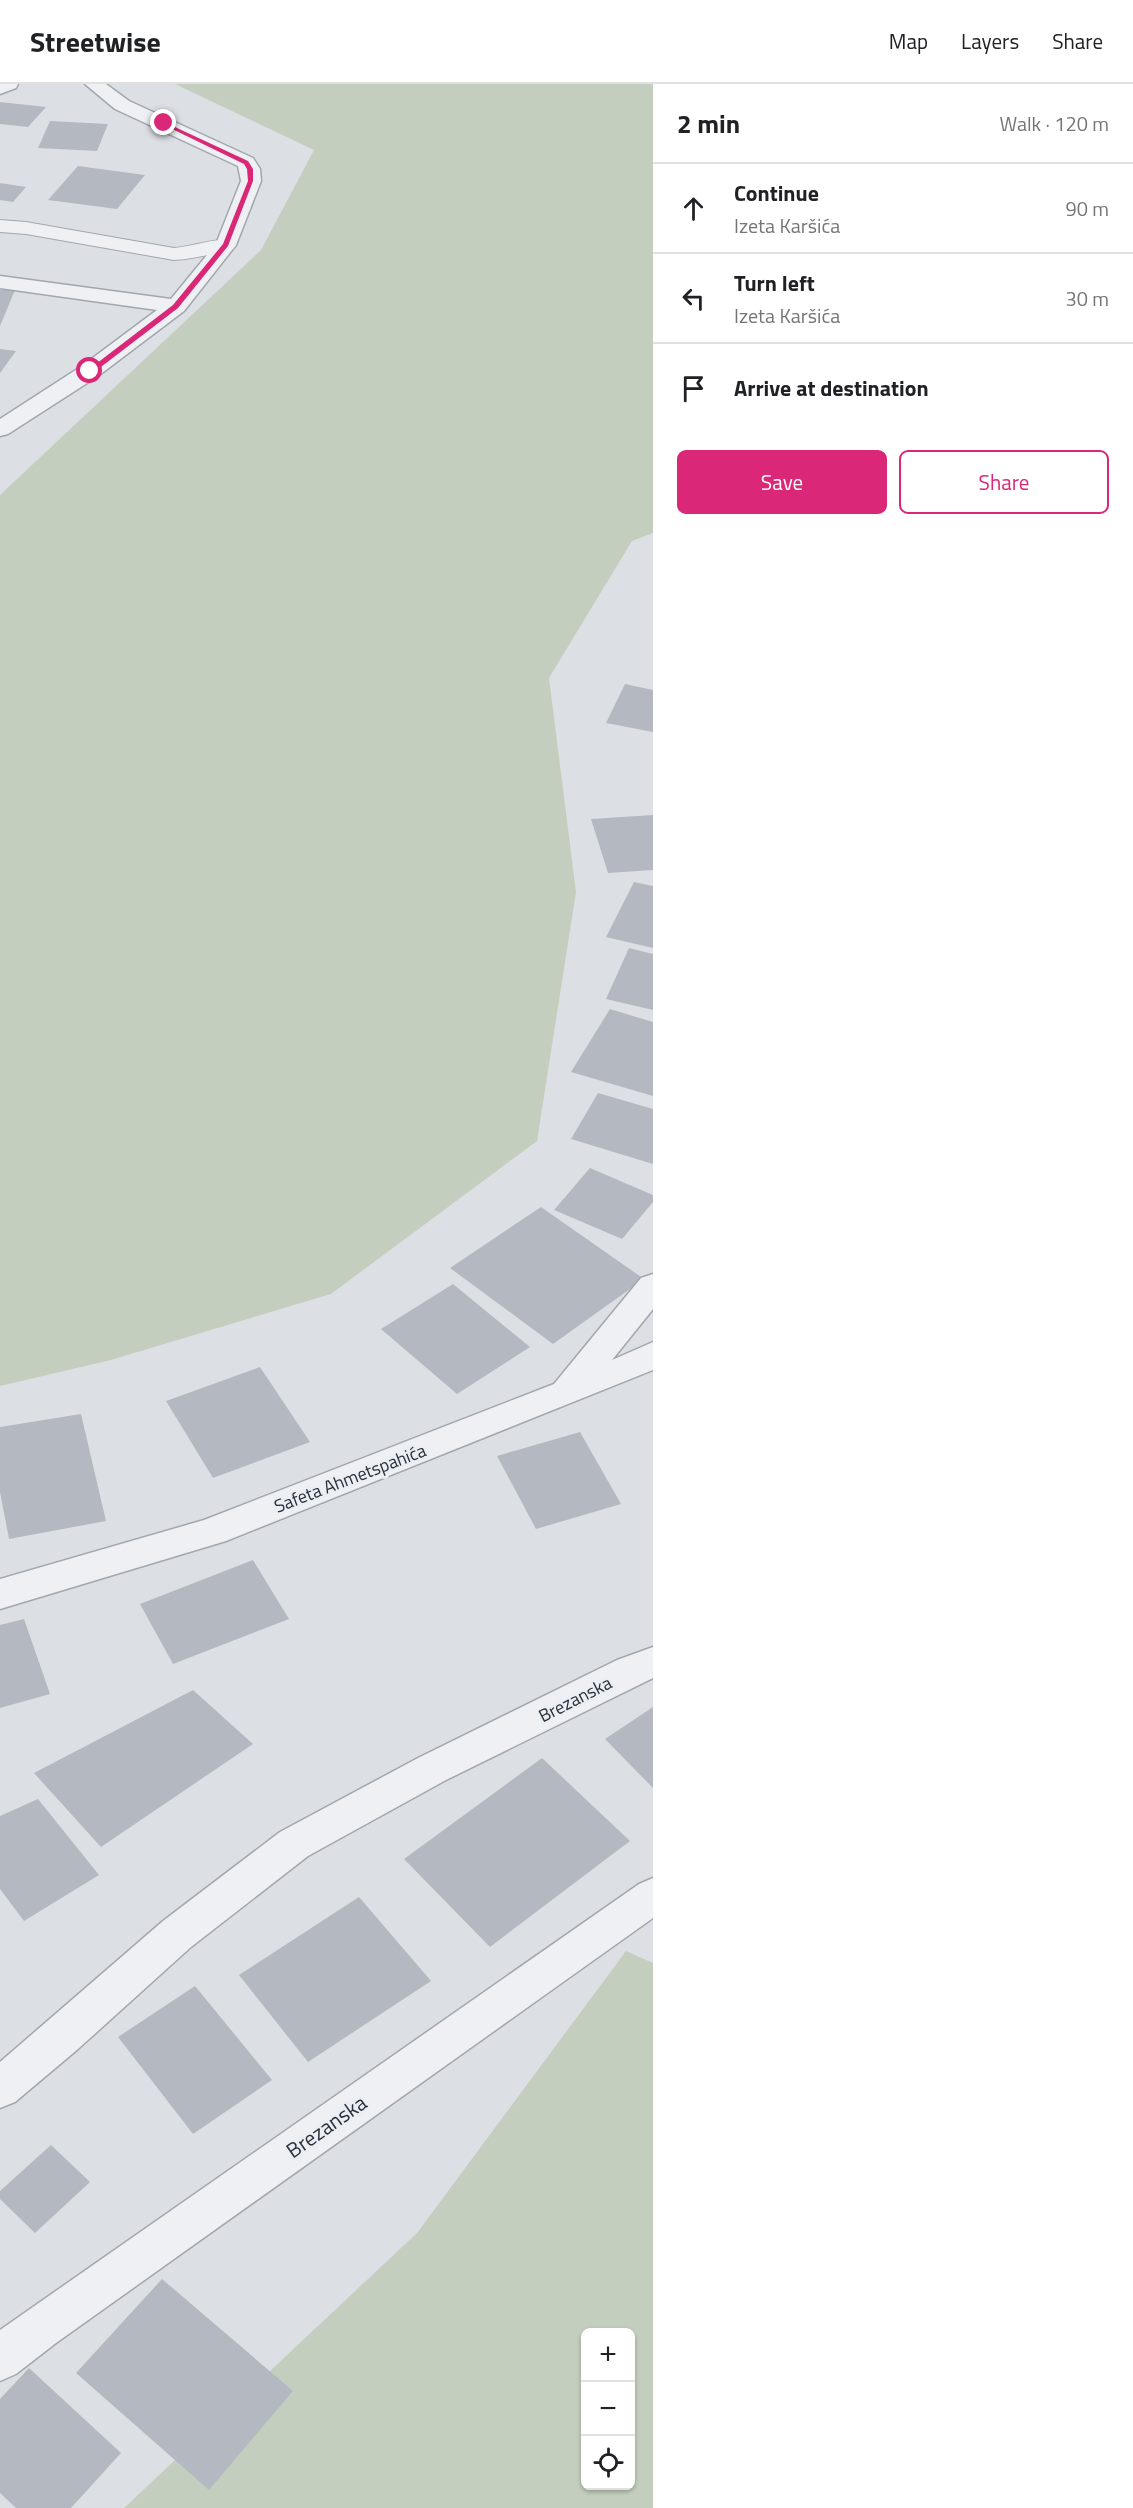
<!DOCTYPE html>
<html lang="en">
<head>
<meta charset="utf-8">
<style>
	:root { --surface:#fff; --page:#f2f2f2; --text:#202124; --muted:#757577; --line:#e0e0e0; --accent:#db2777 }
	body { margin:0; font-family:"Titillium Web",sans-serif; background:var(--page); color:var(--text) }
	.controls { position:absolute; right:18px; bottom:18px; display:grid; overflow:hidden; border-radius:9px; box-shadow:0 2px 4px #0004 }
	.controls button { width:54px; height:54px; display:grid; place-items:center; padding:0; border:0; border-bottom:2px solid var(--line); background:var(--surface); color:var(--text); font:30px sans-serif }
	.stop { position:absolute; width:18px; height:18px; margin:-14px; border:4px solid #db2777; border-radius:50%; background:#fff }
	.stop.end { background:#db2777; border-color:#fff; box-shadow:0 2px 6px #0008 }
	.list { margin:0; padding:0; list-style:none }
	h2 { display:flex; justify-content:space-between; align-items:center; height:78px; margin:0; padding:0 24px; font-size:26px }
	h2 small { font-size:20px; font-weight:400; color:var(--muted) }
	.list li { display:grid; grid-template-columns:39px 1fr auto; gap:18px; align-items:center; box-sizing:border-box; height:90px; padding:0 24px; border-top:2px solid var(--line) }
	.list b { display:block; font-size:22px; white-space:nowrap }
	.list p { margin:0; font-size:20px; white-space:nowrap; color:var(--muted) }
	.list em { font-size:20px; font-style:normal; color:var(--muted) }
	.actions { display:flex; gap:12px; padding:18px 24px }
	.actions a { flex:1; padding:14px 0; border:2px solid var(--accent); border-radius:9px; text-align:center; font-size:21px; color:var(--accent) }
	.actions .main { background:var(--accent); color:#fff }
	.icon { flex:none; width:33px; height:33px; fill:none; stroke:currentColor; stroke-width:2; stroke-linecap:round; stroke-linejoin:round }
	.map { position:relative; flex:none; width:653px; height:2424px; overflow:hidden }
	header { display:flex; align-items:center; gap:36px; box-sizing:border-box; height:84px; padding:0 30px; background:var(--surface); border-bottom:2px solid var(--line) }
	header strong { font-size:28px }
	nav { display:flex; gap:33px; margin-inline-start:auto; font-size:21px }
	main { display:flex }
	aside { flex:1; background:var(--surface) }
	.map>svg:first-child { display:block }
	.green { fill:#c3cebe; fill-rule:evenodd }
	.building { fill:#b4b9c1 }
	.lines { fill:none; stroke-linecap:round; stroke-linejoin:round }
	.service-casing { stroke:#a2a7ae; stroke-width:2 }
	.minor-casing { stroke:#a2a7ae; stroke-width:3 }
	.service { fill:#eef0f4; fill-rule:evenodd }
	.minor { fill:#eef0f4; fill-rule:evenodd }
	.route { fill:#db2777 }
	.labels { text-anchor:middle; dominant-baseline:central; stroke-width:6; stroke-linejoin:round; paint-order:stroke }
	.street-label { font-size:18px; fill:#272f3a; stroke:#ebeff3 }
	.near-street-label { font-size:21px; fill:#272f3a; stroke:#ebeff3 }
</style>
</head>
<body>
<header>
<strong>Streetwise</strong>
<nav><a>Map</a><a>Layers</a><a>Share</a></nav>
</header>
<main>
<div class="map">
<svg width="653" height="2424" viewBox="0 0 653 2424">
	<rect width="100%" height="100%" fill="#dce0e5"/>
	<g class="green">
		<polygon points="175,0 653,0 653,449 632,457 549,594 576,808 537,1057 331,1210 111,1276 0,1302 0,411 261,166 314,66"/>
		<path d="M 626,1867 L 653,1879 L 653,2424 L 124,2424 L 417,2149 ZM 586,2248 L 630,2248 L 630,2402 L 586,2402 Z"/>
	</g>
	<g class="building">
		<polygon points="0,18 46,23 28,43 0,40"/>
		<polygon points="50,37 108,40 97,67 38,64"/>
		<polygon points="78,82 145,91 117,125 48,116"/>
		<polygon points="0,99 26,103 13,118 0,116"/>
		<polygon points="0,206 15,206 0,242"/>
		<polygon points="0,265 16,267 0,289"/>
		<polygon points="625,600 653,606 653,648 606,639"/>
		<polygon points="653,731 653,786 608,789 591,735"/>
		<polygon points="634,798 653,802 653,864 606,853"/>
		<polygon points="629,864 653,870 653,926 606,915"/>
		<polygon points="610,925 653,938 653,1012 571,988"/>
		<polygon points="598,1009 653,1025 653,1080 571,1055"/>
		<polygon points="590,1084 653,1111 653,1118 622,1155 554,1126"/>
		<polygon points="541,1123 644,1195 553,1260 450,1184"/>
		<polygon points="453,1200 530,1263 457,1310 381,1245"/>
		<polygon points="260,1283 310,1358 213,1394 166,1317"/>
		<polygon points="81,1330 106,1437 9,1455 0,1408 0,1343"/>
		<polygon points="580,1348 621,1420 536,1445 497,1372"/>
		<polygon points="253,1476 289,1535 173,1580 140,1520"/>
		<polygon points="24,1535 50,1610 0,1624 0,1541"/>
		<polygon points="193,1606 253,1660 101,1763 34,1689"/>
		<polygon points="653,1623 653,1704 605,1655"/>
		<polygon points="542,1674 630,1757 490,1863 404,1775"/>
		<polygon points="38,1715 99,1791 24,1837 0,1805 0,1732"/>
		<polygon points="359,1813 431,1897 308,1978 239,1891"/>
		<polygon points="195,1902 272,1996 193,2050 118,1953"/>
		<polygon points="51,2061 90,2098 35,2149 0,2115 0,2107"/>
		<polygon points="162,2195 293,2307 209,2406 76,2289"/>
		<polygon points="29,2284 121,2369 71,2424 16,2424 0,2409 0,2315"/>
	</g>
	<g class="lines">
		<defs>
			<path id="service" d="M 0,136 L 26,138 L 174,164 C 192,163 216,153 233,157 L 236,161 L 233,165 C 213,170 194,175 174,176 L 26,150 L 0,148 Z"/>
			<g id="minor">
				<polygon points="0,0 18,0 16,4 0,10"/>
				<polygon points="85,0 106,0 129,17 253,74 260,85 261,97 236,161 184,227 98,292 8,350 0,352 0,335 82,282 157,226 0,204 0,192 171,215 216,160 241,97 238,82 115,25"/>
				<polygon points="653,1190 653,1225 612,1276 653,1258 653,1286 226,1457 0,1525 0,1495 204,1436 554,1300 641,1194"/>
				<polygon points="653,1563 653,1594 446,1696 308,1772 191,1863 78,1965 15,2018 0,2024 0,1978 163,1837 280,1748 418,1674 617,1576"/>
				<polygon points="653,1794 653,1834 56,2259 16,2290 0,2297 0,2246 639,1800"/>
			</g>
		</defs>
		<use href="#service" class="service-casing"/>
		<use href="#minor" class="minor-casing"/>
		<use href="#service" class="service"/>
		<use href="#minor" class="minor"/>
	</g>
	<polygon class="route" points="162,37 248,77 253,85 253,97 228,162 178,224 93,289 88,289 88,286 173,221 223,160 248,97 247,85 244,80 162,40"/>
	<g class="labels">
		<g class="street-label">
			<text transform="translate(350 1394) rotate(-21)">Safeta Ahmetspahića</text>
			<text transform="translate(575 1615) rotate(-27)">Brezanska</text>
		</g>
		<g class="near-street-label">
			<text transform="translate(326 2042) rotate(-35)">Brezanska</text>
		</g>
	</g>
</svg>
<div class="controls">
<button>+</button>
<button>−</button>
<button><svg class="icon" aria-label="locate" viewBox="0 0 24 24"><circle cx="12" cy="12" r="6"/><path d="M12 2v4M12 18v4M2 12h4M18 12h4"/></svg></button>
</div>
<div class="stop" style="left:90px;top:287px"></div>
<div class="stop end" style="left:164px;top:39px"></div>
</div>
<aside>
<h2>2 min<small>Walk · 120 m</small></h2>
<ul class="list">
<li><svg class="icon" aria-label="ahead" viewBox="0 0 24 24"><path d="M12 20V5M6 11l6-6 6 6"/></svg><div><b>Continue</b><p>Izeta Karšića</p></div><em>90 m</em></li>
<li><svg class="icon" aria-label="left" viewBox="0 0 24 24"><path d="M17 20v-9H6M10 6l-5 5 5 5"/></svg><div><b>Turn left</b><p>Izeta Karšića</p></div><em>30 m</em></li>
<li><svg class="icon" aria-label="arrive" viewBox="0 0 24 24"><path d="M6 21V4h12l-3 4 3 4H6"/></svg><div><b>Arrive at destination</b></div></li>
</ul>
<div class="actions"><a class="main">Save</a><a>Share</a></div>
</aside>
</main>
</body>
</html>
